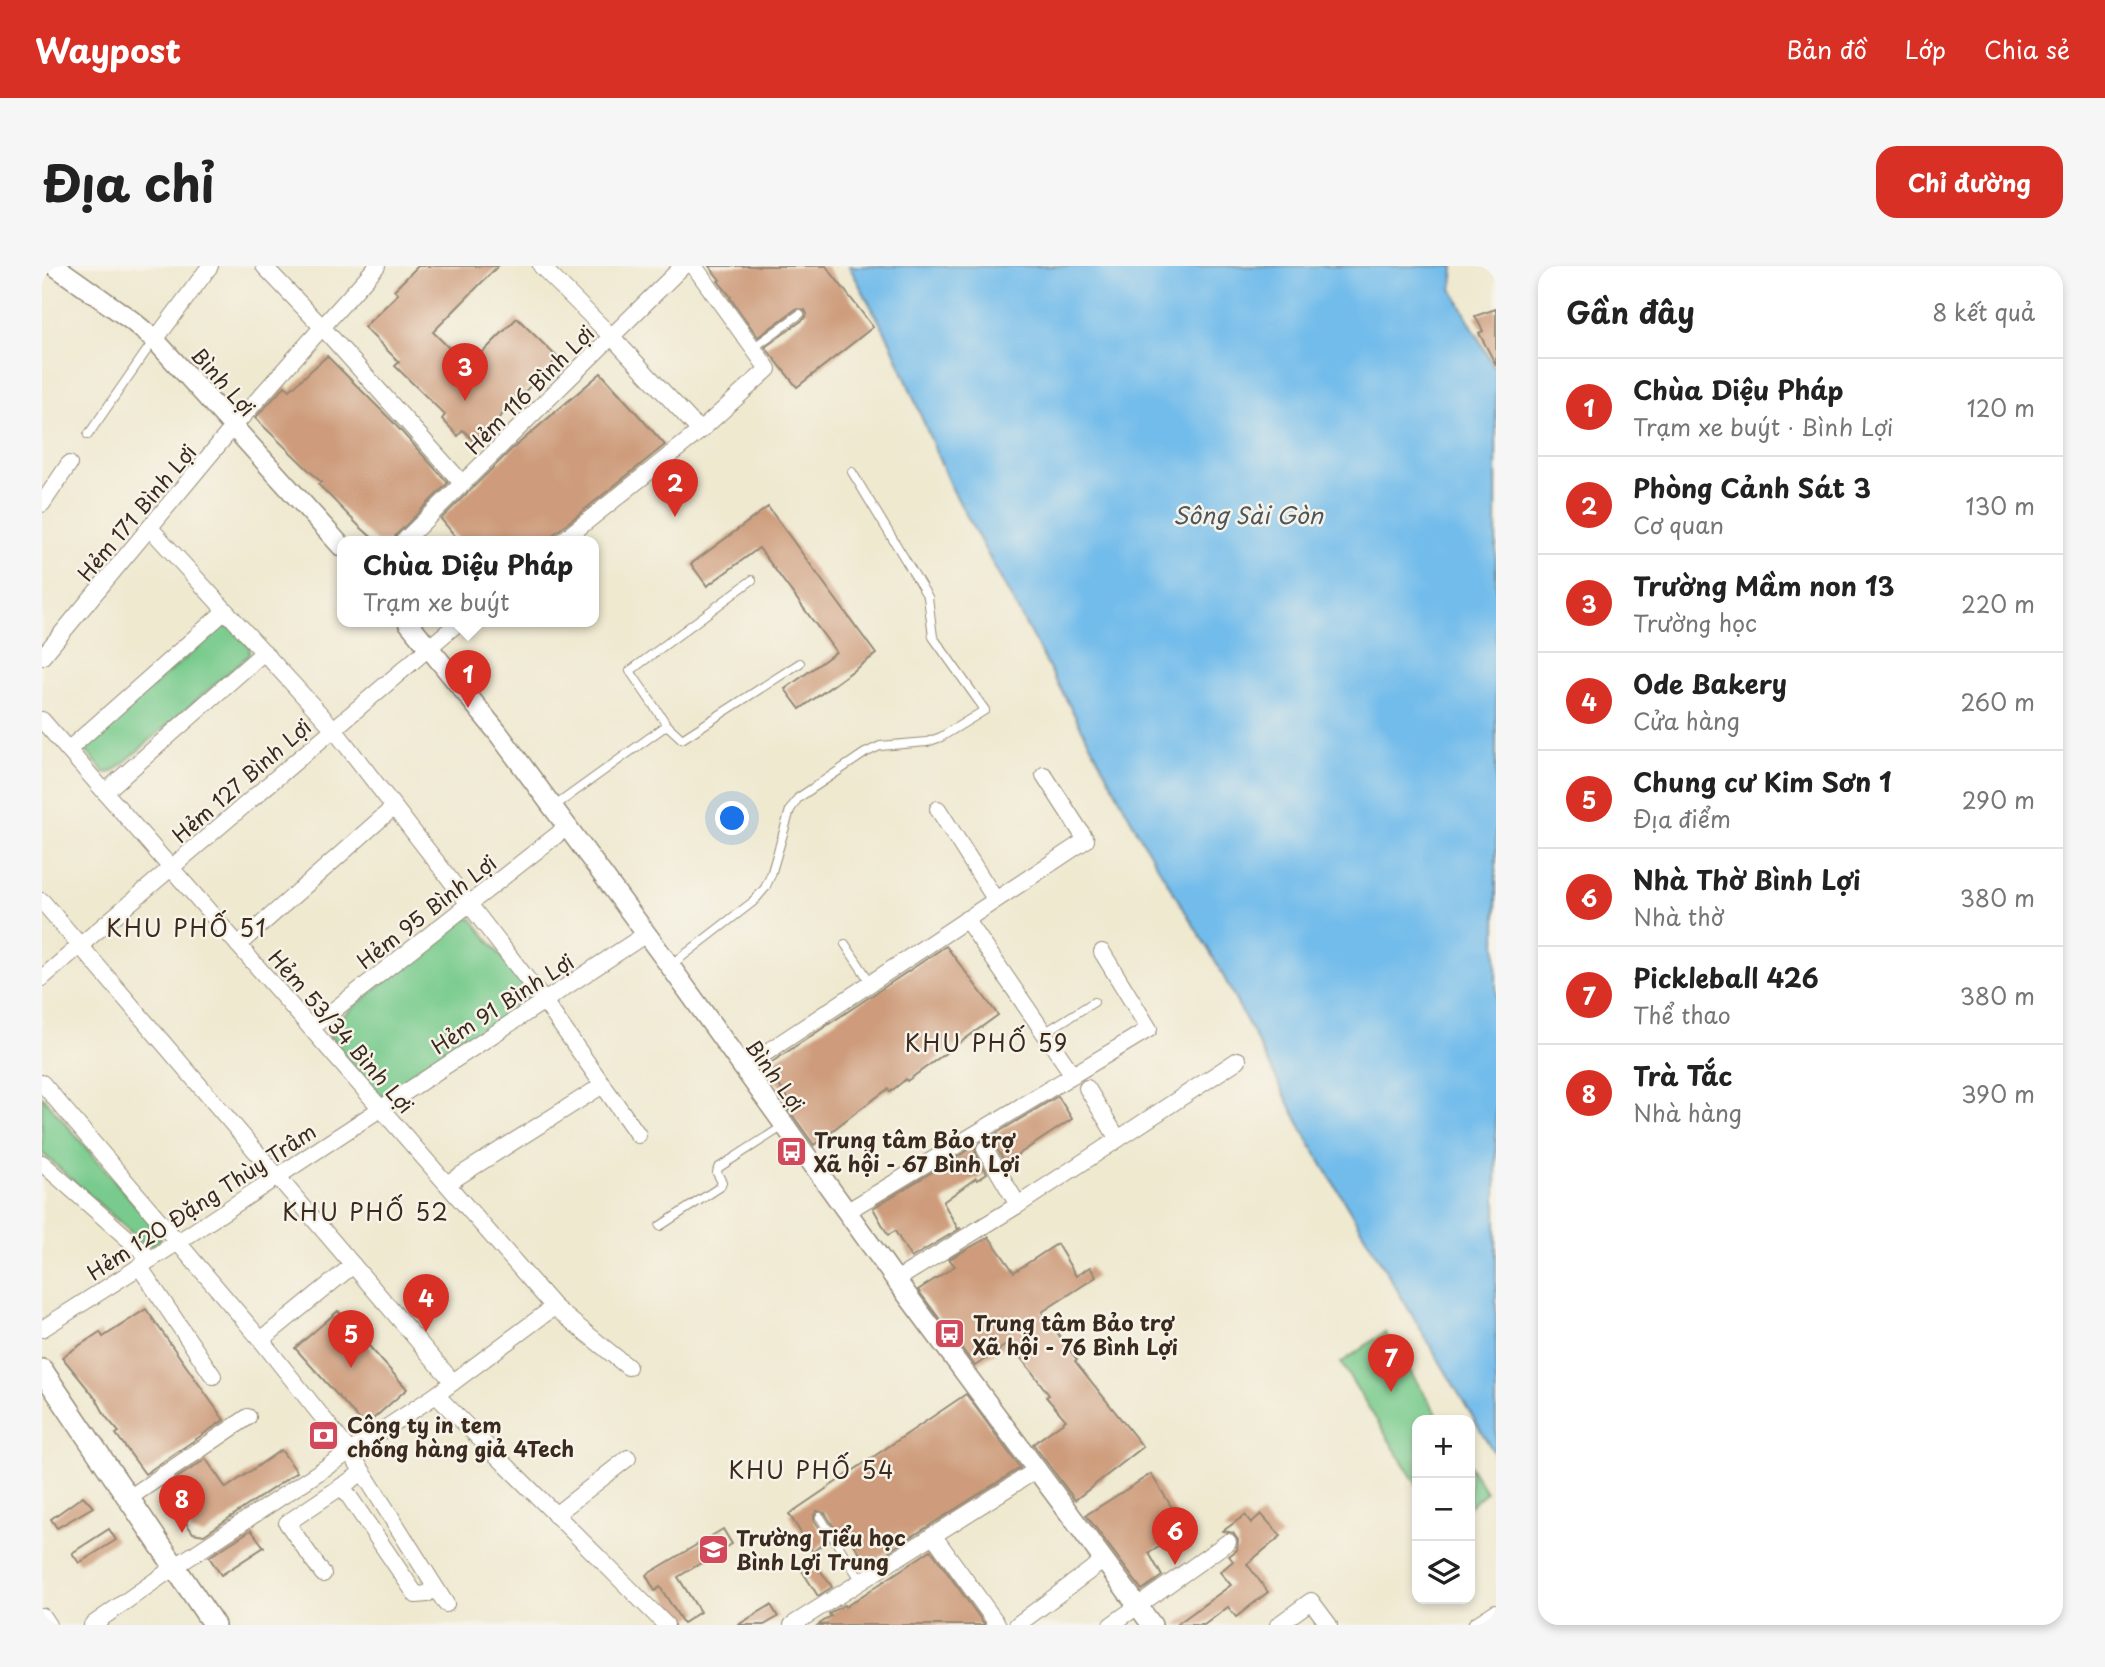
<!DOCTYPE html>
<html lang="vi">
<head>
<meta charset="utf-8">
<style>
	:root { --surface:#fff; --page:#f6f6f6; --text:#222; --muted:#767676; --line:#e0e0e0; --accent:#d93025 }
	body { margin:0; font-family:"Playpen Sans",sans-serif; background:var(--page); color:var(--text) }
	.controls { position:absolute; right:21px; bottom:21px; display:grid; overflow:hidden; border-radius:14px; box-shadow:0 4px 10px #0003 }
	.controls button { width:63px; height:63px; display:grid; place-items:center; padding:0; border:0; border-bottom:2px solid var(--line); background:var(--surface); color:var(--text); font:35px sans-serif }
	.you { position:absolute; left:691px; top:553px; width:24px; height:24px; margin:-18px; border:5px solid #fff; border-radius:50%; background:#1a73e8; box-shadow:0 0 0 10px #1a73e833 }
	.badge { display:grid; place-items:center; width:46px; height:46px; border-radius:50%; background:var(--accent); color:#fff; font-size:23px; font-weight:700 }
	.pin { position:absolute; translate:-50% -58px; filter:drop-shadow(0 2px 4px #0008) }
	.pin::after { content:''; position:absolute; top:37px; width:24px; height:21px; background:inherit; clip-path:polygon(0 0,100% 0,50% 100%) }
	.popup { position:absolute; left:295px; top:270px; width:262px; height:91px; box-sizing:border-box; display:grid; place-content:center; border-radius:14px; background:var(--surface); filter:drop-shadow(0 2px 5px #0005); font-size:23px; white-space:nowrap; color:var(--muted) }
	.popup b { font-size:26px; color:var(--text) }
	.popup::after { content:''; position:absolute; left:50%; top:100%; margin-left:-14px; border:14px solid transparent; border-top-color:var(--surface) }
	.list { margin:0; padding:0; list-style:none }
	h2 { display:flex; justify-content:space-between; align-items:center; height:91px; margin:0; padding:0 28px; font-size:30px }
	h2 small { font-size:23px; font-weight:400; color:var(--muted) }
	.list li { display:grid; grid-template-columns:46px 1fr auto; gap:21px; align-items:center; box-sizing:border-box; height:98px; padding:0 28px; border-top:2px solid var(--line) }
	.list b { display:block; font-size:26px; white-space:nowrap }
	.list p { margin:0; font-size:23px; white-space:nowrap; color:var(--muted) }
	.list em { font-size:23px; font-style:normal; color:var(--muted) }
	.icon { flex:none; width:38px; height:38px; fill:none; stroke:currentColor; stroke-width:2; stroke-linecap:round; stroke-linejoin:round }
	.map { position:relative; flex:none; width:1454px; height:1359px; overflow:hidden; border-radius:21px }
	header { display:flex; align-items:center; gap:42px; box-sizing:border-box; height:98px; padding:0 35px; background:var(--accent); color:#fff }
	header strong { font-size:33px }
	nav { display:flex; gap:38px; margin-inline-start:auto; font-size:24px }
	.intro { display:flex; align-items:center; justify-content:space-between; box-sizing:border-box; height:168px; padding:0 42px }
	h1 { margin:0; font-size:49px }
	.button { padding:18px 32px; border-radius:21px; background:var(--accent); color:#fff; font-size:24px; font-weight:700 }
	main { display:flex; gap:42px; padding:0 42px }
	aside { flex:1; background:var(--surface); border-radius:21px; box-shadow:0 4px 10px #0003 }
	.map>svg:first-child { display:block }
	.green { fill:#78cb8d; stroke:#5a7a56; stroke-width:2 }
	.water { fill:#72bceb; stroke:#567384; stroke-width:2 }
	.building { fill:#ce9c7b }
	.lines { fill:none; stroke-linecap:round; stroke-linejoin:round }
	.service-casing { stroke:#958a77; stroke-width:10 }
	.minor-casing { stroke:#958a77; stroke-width:18 }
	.tertiary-casing { stroke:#958a77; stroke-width:22 }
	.secondary-casing { stroke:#958a77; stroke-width:24 }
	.service { stroke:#fff; stroke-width:8 }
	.minor { stroke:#fff; stroke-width:16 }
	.tertiary { stroke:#fff; stroke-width:19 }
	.secondary { stroke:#fff; stroke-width:21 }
	.labels { text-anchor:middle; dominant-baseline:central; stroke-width:5; stroke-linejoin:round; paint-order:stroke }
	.street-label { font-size:21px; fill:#3b2a1e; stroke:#f7f3e8 }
	.poi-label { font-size:21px; font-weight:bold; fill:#3b2a1e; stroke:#f7f3e8; text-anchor:start }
	.water-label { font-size:23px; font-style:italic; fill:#4c565c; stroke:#f7f3e8 }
	.neighbourhood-label { font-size:23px; letter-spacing:2px; fill:#3b2a1e; stroke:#f7f3e8 }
</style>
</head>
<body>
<header>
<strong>Waypost</strong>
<nav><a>Bản đồ</a><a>Lớp</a><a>Chia sẻ</a></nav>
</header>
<div class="intro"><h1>Địa chỉ</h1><a class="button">Chỉ đường</a></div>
<main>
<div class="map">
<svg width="1454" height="1359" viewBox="0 0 1454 1359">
	<rect width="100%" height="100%" fill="#f7f3e8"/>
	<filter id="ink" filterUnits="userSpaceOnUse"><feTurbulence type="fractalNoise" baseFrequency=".0143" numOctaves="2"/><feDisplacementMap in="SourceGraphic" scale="14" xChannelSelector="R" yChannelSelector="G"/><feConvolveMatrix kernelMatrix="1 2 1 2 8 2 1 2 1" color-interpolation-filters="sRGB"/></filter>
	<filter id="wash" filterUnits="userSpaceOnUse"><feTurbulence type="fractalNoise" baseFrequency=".00686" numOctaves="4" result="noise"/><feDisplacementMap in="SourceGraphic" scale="28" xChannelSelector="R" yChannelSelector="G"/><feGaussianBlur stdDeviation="1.57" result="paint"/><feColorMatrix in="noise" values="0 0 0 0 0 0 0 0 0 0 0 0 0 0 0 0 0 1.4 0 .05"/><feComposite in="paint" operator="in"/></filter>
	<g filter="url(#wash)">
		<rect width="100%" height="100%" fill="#efe9d0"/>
		<g class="green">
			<polygon points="181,360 189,361 208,381 207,389 71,506 63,507 45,486 45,476"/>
			<polygon points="422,652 430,653 490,730 487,737 347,830 338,830 288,771 288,760"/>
			<polygon points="0,830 116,965 119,973 110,980 101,977 0,887"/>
			<polygon points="1343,1066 1399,1154 1375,1154 1375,1219 1299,1097"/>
			<polygon points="1428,1200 1444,1226 1428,1240"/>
		</g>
		<polygon class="water" points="807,0 1412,0 1410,23 1454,105 1454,1190 1266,874 1174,696 1104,581 907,217 848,75"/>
		<g id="blocks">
			<g class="building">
				<polygon points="376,0 456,0 391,66 426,101 475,52 516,92 433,176 421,164 416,170 400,153 403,149 353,100 357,96 322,61 356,28 352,24"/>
				<polygon points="667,0 784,0 831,61 755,121 723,81 762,53 765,48 763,44 754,43 716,71 688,32 689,31 676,15 678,14"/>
				<polygon points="1454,43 1454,99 1437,67 1441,65 1433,50"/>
				<polygon points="285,90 349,154 406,217 354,269 351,276 335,276 317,260 276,218 279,216 213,152 243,120 248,124"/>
				<polygon points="559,107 623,179 512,268 509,276 418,276 399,253 469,184"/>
				<polygon points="726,241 834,388 758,443 743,423 794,386 717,282 665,320 649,298"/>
				<polygon points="904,680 956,749 865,815 864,813 848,826 846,823 814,846 772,879 746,843 751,840 724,800"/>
				<polygon points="1016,830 1030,853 968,894 966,892 962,895 952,877 945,873"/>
				<polygon points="933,880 934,888 945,907 935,914 934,912 901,936 916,963 919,962 869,992 853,965 846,969 831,942"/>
				<polygon points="947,971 972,1006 1015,978 1034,1010 1048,1001 1054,1011 1000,1046 1035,1094 1033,1095 1101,1181 1033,1234 991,1178 1024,1154 1004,1131 1007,1129 990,1106 967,1077 933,1100 876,1024 913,1000 907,993"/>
				<polygon points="104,1043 182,1154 103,1208 74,1168 77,1166 64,1151 55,1134 20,1091 58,1066 61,1071"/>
				<polygon points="296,1045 365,1123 323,1160 253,1082"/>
				<polygon points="924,1128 978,1202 825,1299 803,1264 797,1269 783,1247 775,1245 772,1249 772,1254 785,1274 771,1286 747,1248"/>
				<polygon points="239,1184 255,1206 162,1269 151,1267 120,1222 164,1193 184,1222"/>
				<polygon points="1109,1208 1144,1264 1107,1287 1120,1310 1100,1324 1044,1249"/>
				<polygon points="41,1230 51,1241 15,1262 9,1253"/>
				<polygon points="1219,1248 1239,1270 1205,1298 1226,1326 1194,1351 1186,1341 1162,1359 1134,1359 1189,1319 1178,1306 1191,1295 1187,1290 1195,1284 1196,1274 1191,1267 1181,1265 1203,1249 1209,1257"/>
				<polygon points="67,1263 74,1274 37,1297 30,1287"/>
				<polygon points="681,1263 690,1278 636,1311 658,1346 641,1357 618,1321 613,1325 604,1309"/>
				<polygon points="209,1264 222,1281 179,1309 167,1291"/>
				<polygon points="889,1284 943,1359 776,1359 789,1350 787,1348 802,1339 803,1341"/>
				<polygon points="769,1291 790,1321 776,1330 757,1300"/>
				<polygon points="729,1339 736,1351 722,1359 696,1359"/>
			</g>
		</g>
	</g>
	<g filter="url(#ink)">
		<use href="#blocks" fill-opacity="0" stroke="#958a77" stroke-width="2"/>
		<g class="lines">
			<defs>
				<g id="service">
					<polyline points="711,82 758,48"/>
					<polyline points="46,169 112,74"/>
					<polyline points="625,459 640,473 758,397"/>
					<polyline points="510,542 625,459 588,405 710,314"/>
					<polyline points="803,678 829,717"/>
					<polyline points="628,700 712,635 723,622 729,609 748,544 756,532 823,487 838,480 885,476 899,471 943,444 891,371 886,331 810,206"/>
					<polyline points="1002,767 1052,736"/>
					<polyline points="618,960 678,921 680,916 675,907 676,902 743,859"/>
					<polyline points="778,1251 819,1315"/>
				</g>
				<g id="minor">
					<polyline points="222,0 281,62 421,218"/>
					<polyline points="499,0 570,71 658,165"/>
					<polyline points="113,74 168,0"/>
					<polyline points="0,238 27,198"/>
					<polyline points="108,262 291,462 502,735 596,869"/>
					<polyline points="361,276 641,0"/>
					<polyline points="519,276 658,165 726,103 652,0"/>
					<polyline points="0,391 192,160 335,0"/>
					<polyline points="0,454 512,1041 586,1101"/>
					<polyline points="26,484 183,345"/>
					<polyline points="63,526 222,386"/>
					<polyline points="896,543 953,633"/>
					<polyline points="0,635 411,1116"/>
					<polyline points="924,653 1031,809"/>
					<polyline points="196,679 352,541"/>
					<polyline points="0,712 417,356"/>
					<polyline points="269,762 525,561"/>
					<polyline points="701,802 1044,574 1002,509"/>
					<polyline points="0,817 219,1074 308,1186 404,1338"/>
					<polyline points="1045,822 1076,873"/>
					<polyline points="943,883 976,939"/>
					<polyline points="0,897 109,993"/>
					<polyline points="406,917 561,819"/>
					<polyline points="804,946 1107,763 1060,686"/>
					<polyline points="97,1000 171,1110"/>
					<polyline points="854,1014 976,939 1196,794"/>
					<polyline points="0,1063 136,976 604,668"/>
					<polyline points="219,1074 311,999"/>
					<polyline points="394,1129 624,1359"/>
					<polyline points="300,1220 374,1329 385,1328 392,1320"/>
					<polyline points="87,1232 206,1151"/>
					<polyline points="513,1249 586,1192"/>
					<polyline points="891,1269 956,1359"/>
					<polyline points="281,1308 245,1257 321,1206"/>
					<polyline points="0,1350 6,1359"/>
					<polyline points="50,1359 134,1300 394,1129 512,1041"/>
					<polyline points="750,1359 996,1203"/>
					<polyline points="975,1359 1062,1294"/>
					<polyline points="1069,1359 1186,1276"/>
					<polyline points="1236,1359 1269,1335 1287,1359"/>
					<polyline points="1434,1359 1454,1346"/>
				</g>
				<g id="tertiary">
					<polyline points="13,0 89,54 113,74 300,281"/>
					<polyline points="366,356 456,467 628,700 854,1014 1110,1359"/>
				</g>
				<polyline id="secondary" points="0,1104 172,1359"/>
			</defs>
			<use href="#service" class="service-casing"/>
			<use href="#minor" class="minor-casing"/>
			<use href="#tertiary" class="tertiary-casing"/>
			<use href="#secondary" class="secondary-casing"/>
			<use href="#service" class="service"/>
			<use href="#minor" class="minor"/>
			<use href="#tertiary" class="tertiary"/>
			<use href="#secondary" class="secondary"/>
		</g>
	</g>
	<defs>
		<symbol id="bus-square" viewBox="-11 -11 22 22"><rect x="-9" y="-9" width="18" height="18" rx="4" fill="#d1495b" stroke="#f7f3e8"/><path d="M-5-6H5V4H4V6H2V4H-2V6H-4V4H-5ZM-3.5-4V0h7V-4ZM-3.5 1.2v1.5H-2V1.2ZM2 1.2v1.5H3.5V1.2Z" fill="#fff"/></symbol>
		<symbol id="bank-square" viewBox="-11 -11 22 22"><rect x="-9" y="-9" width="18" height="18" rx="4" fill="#d1495b" stroke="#f7f3e8"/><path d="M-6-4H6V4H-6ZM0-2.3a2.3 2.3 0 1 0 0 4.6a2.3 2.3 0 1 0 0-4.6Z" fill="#fff"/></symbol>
		<symbol id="school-square" viewBox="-11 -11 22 22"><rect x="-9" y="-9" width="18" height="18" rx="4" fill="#d1495b" stroke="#f7f3e8"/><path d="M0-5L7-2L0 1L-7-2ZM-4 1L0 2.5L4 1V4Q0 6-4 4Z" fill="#fff"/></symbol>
	</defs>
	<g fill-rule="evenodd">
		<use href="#bus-square" x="732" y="868" width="35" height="35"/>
		<use href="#bus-square" x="890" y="1050" width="35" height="35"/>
		<use href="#bank-square" x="264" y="1152" width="35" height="35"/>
		<use href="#school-square" x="654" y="1266" width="35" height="35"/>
	</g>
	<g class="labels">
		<g class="street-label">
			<text transform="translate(182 115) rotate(48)">Bình Lợi</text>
			<text transform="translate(487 123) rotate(-45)">Hẻm 116 Bình Lợi</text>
			<text transform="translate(94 246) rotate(-50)">Hẻm 171 Bình Lợi</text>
			<text transform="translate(199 514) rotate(-41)">Hẻm 127 Bình Lợi</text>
			<text transform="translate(384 645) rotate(-38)">Hẻm 95 Bình Lợi</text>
			<text transform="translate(460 737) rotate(-33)">Hẻm 91 Bình Lợi</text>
			<text transform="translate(300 765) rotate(49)">Hẻm 53/34 Bình Lợi</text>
			<text transform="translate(734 809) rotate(54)">Bình Lợi</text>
			<text transform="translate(159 935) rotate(-33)">Hẻm 120 Đặng Thùy Trâm</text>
		</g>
		<g class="poi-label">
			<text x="772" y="873">Trung tâm Bảo trợ<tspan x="772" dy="24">Xã hội - 67 Bình Lợi</tspan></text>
			<text x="931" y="1056">Trung tâm Bảo trợ<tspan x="931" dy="24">Xã hội - 76 Bình Lợi</tspan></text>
			<text x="305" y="1158">Công ty in tem<tspan x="305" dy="24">chống hàng giả 4Tech</tspan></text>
			<text x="694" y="1271">Trường Tiểu học<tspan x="694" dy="24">Bình Lợi Trung</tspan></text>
		</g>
		<g class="water-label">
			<text x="1206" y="248">Sông Sài Gòn</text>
		</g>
		<g class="neighbourhood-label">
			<text x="145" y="661">KHU PHỐ 51</text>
			<text x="945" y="776">KHU PHỐ 59</text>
			<text x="324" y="945">KHU PHỐ 52</text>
			<text x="770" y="1203">KHU PHỐ 54</text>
		</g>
	</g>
</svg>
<div class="controls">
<button>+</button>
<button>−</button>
<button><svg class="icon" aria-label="layers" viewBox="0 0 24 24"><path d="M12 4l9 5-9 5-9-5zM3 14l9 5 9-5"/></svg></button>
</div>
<div class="you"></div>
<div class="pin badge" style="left:426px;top:442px">1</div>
<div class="popup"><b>Chùa Diệu Pháp</b>Trạm xe buýt</div>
<div class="pin badge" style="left:633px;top:251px">2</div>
<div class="pin badge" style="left:423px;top:135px">3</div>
<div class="pin badge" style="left:384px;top:1066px">4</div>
<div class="pin badge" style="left:309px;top:1102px">5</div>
<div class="pin badge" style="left:1133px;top:1299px">6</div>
<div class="pin badge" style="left:1349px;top:1126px">7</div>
<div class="pin badge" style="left:140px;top:1267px">8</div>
</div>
<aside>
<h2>Gần đây<small>8 kết quả</small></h2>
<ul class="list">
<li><span class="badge">1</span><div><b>Chùa Diệu Pháp</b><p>Trạm xe buýt · Bình Lợi</p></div><em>120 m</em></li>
<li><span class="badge">2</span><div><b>Phòng Cảnh Sát 3</b><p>Cơ quan</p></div><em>130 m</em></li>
<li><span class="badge">3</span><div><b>Trường Mầm non 13</b><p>Trường học</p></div><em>220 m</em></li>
<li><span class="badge">4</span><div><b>Ode Bakery</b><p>Cửa hàng</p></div><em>260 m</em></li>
<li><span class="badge">5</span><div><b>Chung cư Kim Sơn 1</b><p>Địa điểm</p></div><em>290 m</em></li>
<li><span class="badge">6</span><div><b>Nhà Thờ Bình Lợi</b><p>Nhà thờ</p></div><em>380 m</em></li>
<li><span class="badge">7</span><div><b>Pickleball 426</b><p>Thể thao</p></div><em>380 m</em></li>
<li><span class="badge">8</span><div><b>Trà Tắc</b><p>Nhà hàng</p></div><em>390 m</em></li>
</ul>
</aside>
</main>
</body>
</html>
